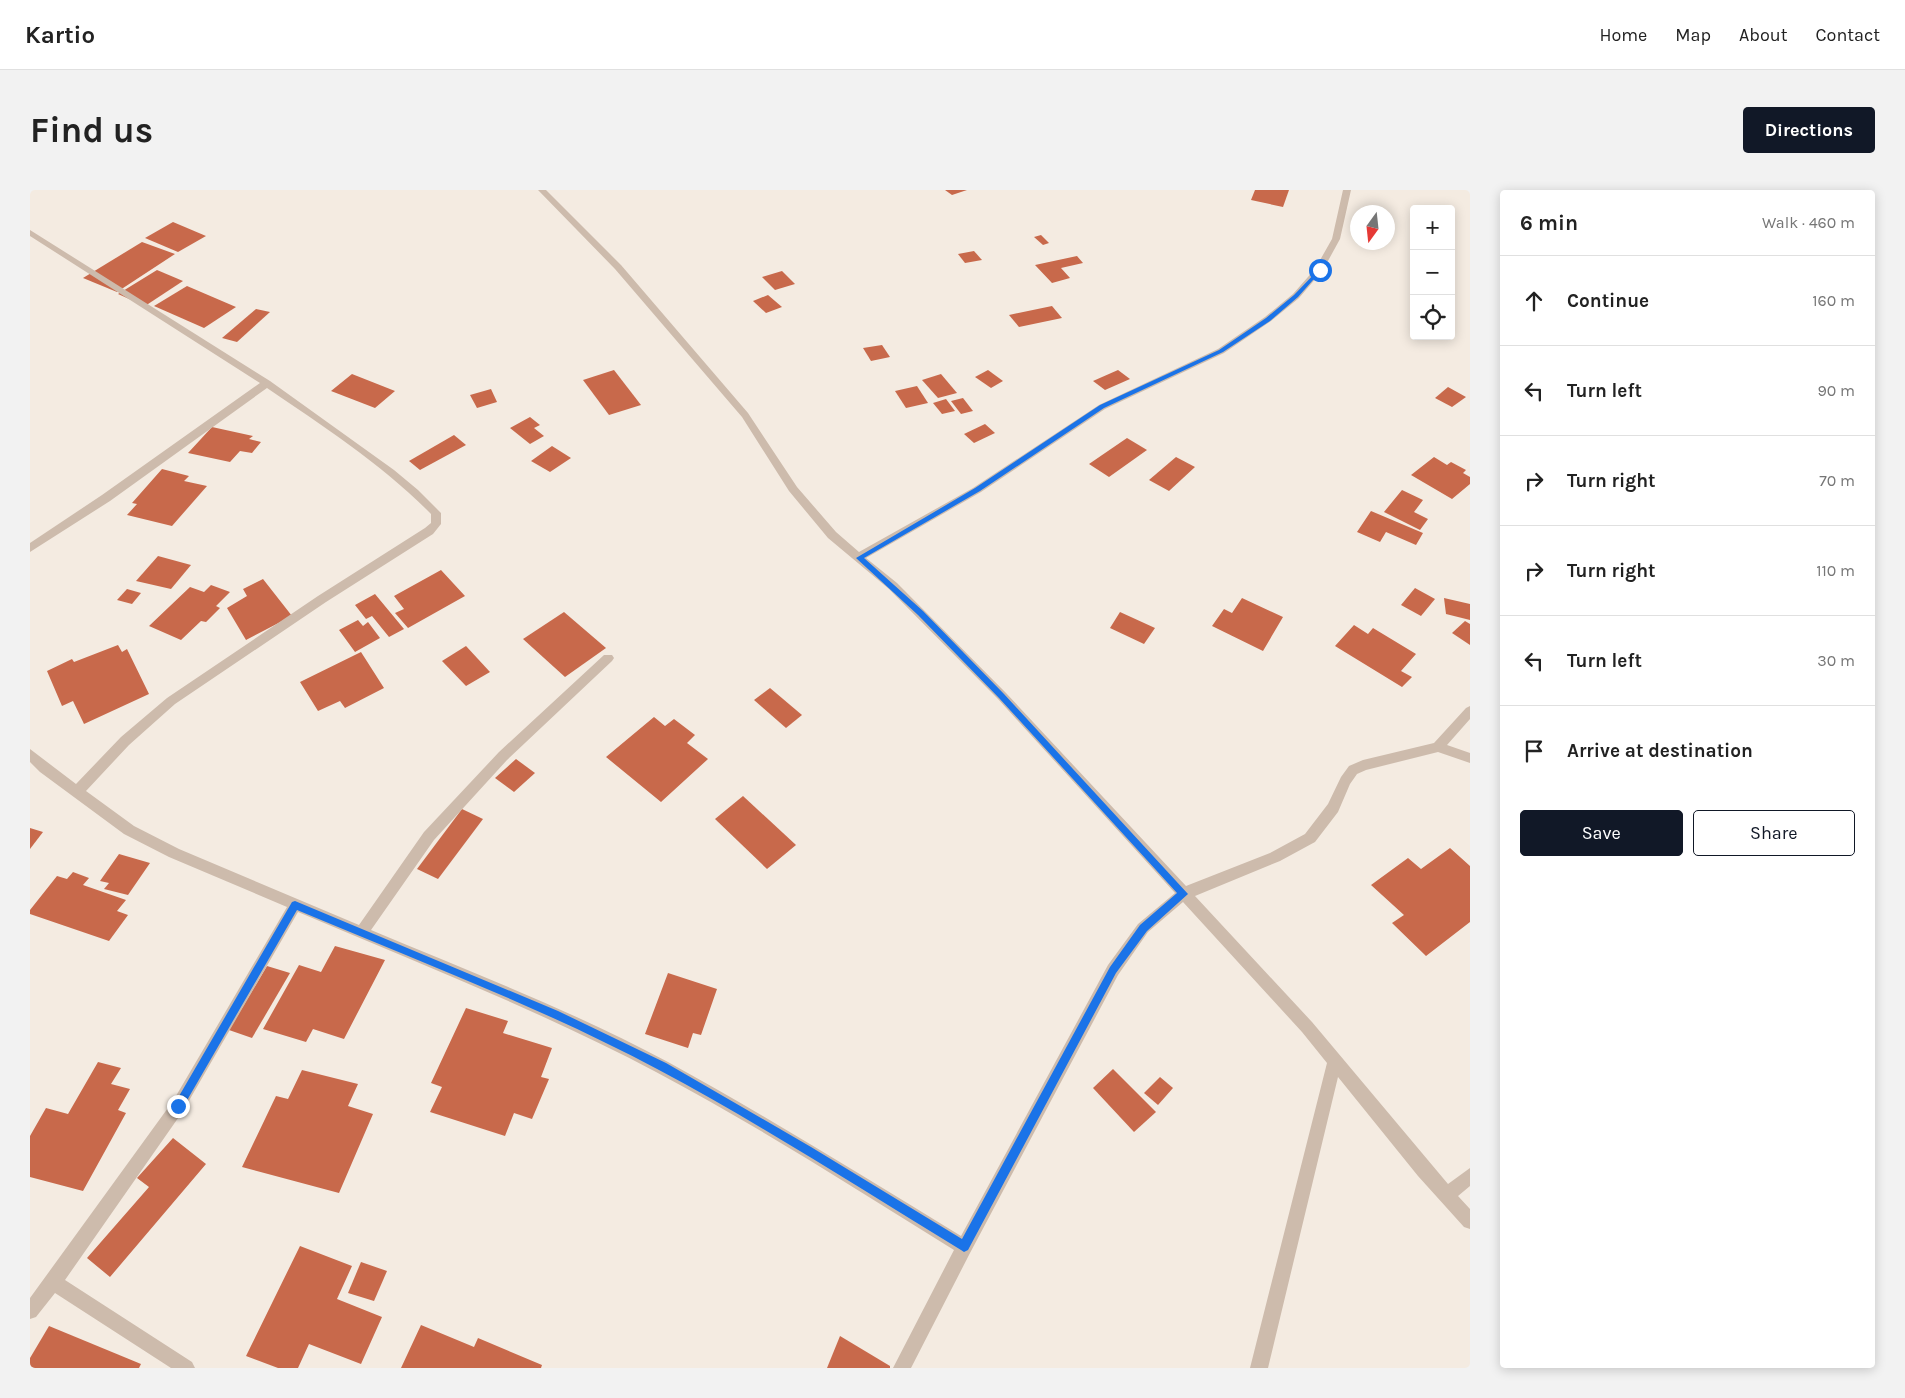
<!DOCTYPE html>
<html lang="en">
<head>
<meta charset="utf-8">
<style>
	:root { --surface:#fff; --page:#f2f2f2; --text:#222; --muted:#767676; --line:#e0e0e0; --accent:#111827 }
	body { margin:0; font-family:Karla,sans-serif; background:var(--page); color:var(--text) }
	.controls { position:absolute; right:15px; top:15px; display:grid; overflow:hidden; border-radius:5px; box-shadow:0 2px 12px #0003 }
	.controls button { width:45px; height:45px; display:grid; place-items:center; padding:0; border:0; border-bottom:1px solid var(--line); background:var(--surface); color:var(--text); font:25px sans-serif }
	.compass { position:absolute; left:1320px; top:15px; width:45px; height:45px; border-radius:50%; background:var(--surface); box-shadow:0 2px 12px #0003; rotate:195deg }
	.stop { position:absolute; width:15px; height:15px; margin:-11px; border:4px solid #1a73e8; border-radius:50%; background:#fff }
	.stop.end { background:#1a73e8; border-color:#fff; box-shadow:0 1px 5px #0008 }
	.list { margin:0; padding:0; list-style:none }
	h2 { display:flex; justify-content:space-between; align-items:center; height:65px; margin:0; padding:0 20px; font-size:21px }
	h2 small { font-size:16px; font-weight:400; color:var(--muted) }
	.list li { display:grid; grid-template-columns:32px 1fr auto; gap:15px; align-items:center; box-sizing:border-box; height:90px; padding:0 20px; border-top:1px solid var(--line) }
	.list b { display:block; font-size:19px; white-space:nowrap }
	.list em { font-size:16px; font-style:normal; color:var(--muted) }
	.actions { display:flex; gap:10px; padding:15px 20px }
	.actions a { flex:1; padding:11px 0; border:1px solid var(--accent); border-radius:5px; text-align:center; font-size:18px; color:var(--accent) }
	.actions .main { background:var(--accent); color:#fff }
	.icon { flex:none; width:28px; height:28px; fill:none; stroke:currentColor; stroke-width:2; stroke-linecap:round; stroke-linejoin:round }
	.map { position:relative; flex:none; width:1440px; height:1178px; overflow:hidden; border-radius:5px }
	header { display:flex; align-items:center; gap:30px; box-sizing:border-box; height:70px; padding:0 25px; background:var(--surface); border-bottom:1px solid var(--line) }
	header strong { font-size:24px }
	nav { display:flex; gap:28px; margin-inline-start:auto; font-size:18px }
	.intro { display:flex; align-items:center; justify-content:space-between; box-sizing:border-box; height:120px; padding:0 30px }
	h1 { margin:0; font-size:35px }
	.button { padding:12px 22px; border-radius:5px; background:var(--accent); color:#fff; font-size:18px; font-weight:700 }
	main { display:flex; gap:30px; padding:0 30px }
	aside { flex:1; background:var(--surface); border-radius:5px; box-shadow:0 2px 12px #0003 }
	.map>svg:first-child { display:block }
	.building { fill:#c8694b }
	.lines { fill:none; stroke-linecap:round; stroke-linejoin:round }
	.minor { fill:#cdbbac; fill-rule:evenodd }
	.route { fill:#1a73e8 }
</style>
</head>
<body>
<header>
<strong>Kartio</strong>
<nav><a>Home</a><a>Map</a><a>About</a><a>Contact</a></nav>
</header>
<div class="intro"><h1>Find us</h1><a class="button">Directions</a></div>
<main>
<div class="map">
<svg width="1440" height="1178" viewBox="0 0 1440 1178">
	<rect width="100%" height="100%" fill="#f4ebe1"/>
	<g class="building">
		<polygon points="915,0 937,0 922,5"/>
		<polygon points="1225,0 1259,0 1253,17 1221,10"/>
		<polygon points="143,32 176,46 148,62 115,48"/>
		<polygon points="1011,45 1019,53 1013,55 1004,47"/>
		<polygon points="112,52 145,64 87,102 53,88"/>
		<polygon points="944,61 952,70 935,73 928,64"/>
		<polygon points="1047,66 1053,73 1031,78 1040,88 1022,93 1005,75"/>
		<polygon points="127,80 153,91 115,116 88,104"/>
		<polygon points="752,81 765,94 745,100 732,87"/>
		<polygon points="157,96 206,117 174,138 124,116"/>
		<polygon points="738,105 752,117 736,123 723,111"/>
		<polygon points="1022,116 1032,128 989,137 979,125"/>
		<polygon points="226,119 240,122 207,152 192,148"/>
		<polygon points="852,155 860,167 841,171 833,158"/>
		<polygon points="584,180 611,215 579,225 553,190"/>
		<polygon points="958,180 973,191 961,198 945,187"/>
		<polygon points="1088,180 1100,189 1075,200 1063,191"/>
		<polygon points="322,184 365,201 345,218 301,201"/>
		<polygon points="911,184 927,203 908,208 892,190"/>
		<polygon points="887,196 898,213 876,218 865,201"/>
		<polygon points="1418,197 1436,207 1422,217 1405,208"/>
		<polygon points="461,199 467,212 447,218 440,205"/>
		<polygon points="933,208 943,221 931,224 921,211"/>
		<polygon points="916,209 925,221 912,224 903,213"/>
		<polygon points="500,227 510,235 504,238 514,246 500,254 480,238"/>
		<polygon points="955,234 965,243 944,253 934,244"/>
		<polygon points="182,237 223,246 219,249 231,252 222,263 210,261 200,272 158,263"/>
		<polygon points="424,245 436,255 390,280 379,271"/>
		<polygon points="1097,248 1117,260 1079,287 1059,274"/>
		<polygon points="522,256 541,268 520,282 501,271"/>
		<polygon points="1146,267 1165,277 1139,301 1119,290"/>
		<polygon points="1404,267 1417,275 1421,272 1436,280 1433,283 1440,287 1440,294 1422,309 1381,285"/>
		<polygon points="132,279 159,286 154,291 177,296 142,336 97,325 107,314 102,313"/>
		<polygon points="1372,300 1393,310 1384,322 1398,329 1390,340 1354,322"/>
		<polygon points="1341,321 1393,343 1386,355 1356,342 1350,352 1327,342"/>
		<polygon points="128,366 161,375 141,399 106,391"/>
		<polygon points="411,380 435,406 378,438 365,423 374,419 364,406"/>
		<polygon points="233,389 262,426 216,450 197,418 217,406 213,399"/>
		<polygon points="181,395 200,402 186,416 190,418 176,432 171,431 151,450 119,436 160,397 174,402"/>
		<polygon points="1385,398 1405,409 1391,426 1371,415"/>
		<polygon points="97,399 111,403 102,414 87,410"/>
		<polygon points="345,404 374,439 359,447 342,426 336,429 325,415"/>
		<polygon points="1212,408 1253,427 1233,461 1182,436 1194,419 1202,423"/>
		<polygon points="1414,408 1440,414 1440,430 1416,424"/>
		<polygon points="534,422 576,458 535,487 493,449"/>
		<polygon points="1090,422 1125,438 1114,454 1080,438"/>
		<polygon points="328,430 333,436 338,432 350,448 325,462 309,440"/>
		<polygon points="1435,431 1440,434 1440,455 1422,443"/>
		<polygon points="1324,435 1338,444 1343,438 1386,464 1371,481 1382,487 1372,497 1305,456"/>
		<polygon points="88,455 92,462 97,459 119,504 54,534 43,511 32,516 17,481 42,469 44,472"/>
		<polygon points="436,456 460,482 436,496 412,471"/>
		<polygon points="331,462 354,498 315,518 310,511 288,521 270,492"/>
		<polygon points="740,498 772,525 756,538 724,510"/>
		<polygon points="624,527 635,536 644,529 665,545 657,553 678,569 631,612 576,567"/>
		<polygon points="486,569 505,583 484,602 465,588"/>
		<polygon points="713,606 766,655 737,679 685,629"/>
		<polygon points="432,619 453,629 408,689 387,679"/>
		<polygon points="0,638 13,642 0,659"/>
		<polygon points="1420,658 1440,676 1440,732 1396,766 1362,733 1374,725 1341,695 1378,668 1391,679"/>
		<polygon points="89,664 120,673 98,705 74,699 79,693 70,691"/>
		<polygon points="43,682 59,688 53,695 96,710 87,721 98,725 79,751 0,724 0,720 27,686 37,689"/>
		<polygon points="305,756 355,770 314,849 283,839 276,852 233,839 269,775 291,782"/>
		<polygon points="237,776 260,783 222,848 199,840"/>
		<polygon points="638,783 687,799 671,845 663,843 658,858 615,844"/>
		<polygon points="436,818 478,831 473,843 522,858 511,887 519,889 502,929 484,923 475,946 400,922 412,897 401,893"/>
		<polygon points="68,872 91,878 81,894 100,899 88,920 96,923 53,1001 0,987 0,946 16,918 38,924"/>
		<polygon points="1083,879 1126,922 1104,942 1063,898"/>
		<polygon points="272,880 328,894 318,916 343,924 309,1003 212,977 246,906 258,909"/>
		<polygon points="1130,887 1143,898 1128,915 1114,903"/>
		<polygon points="143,948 176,974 80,1087 57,1068 119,997 107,988"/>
		<polygon points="270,1056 322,1076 307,1109 352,1127 331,1174 279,1154 268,1178 248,1178 216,1166"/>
		<polygon points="331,1072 357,1081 344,1111 318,1103"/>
		<polygon points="391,1135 444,1157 448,1148 512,1175 511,1178 371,1178"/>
		<polygon points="19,1136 111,1174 109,1178 0,1178 0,1168"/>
		<polygon points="810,1146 860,1176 860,1178 797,1178"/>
	</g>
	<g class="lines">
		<path class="minor" d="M 508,0 L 516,0 L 591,75 L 718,223 L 767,297 L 806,342 L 829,362 L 943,298 L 1069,215 L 1188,159 L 1235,127 L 1263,104 L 1285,79 L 1302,49 L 1313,0 L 1321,0 L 1310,49 L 1293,80 L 1269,108 L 1241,131 L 1194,163 L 1075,219 L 951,302 L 836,368 L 867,393 L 976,503 L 1156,696 L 1240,663 L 1275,644 L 1298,614 L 1311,587 L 1319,576 L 1333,570 L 1404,553 L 1436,518 L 1440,516 L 1440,529 L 1417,555 L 1440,563 L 1440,573 L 1408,562 L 1336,580 L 1327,584 L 1320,594 L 1308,622 L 1285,652 L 1250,671 L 1165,706 L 1282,832 L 1418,994 L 1440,978 L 1440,996 L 1428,1006 L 1440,1019 L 1440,1039 L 1434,1037 L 1388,986 L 1308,887 L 1238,1178 L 1220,1178 L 1297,873 L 1272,842 L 1153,712 L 1118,742 L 1088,785 L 940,1063 L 881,1178 L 863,1178 L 924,1060 C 826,999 728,936 626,882 C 511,821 388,773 268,722 L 153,921 L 35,1090 L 162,1172 L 165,1178 L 141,1178 L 25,1103 L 6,1127 L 0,1129 L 0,1108 L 143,911 L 257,717 L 139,667 L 94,644 L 10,582 L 0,572 L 0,559 L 46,594 L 91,547 L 137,508 L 288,406 L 395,338 L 401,333 L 401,324 C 353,275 293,236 237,198 L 80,311 L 0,362 L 0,353 L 72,305 L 230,193 L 0,46 L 0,40 L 240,191 L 364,280 L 388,300 L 411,323 L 411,334 L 403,344 L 296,412 L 145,514 L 99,555 L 56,601 L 104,636 L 149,659 L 329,735 L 394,642 L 469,562 L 574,465 L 582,465 L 584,468 L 582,471 L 477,570 L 404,650 L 341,740 C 441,782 543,821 638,872 C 738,927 834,987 931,1046 L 1078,775 L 1108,734 L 1145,703 L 968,509 L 859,399 L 798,348 L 759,301 L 712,227 L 585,79 Z"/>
	</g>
	<path class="route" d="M 1290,78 L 1291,81 L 1268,107 L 1240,131 L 1193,162 L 1074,218 L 950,301 L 834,368 L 893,421 L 974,504 L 1158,704 L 1117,741 L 1086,783 L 938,1060 L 934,1062 L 931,1060 C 831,999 732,935 629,880 C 513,818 388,771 267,720 L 152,919 L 145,919 L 145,913 L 262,712 L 265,711 L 528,821 L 636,873 L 781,957 L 932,1049 L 1080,777 L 1110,735 L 1147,703 L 969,508 L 888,425 L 826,368 L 945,298 L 1070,215 L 1189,160 L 1236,128 L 1264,105 Z"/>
</svg>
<div class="controls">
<button>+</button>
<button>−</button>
<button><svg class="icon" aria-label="locate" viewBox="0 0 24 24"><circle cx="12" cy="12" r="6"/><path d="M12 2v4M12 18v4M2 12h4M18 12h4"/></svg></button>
</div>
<svg class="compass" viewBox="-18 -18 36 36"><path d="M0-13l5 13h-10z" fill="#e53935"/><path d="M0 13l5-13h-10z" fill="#767676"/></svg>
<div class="stop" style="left:1290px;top:80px"></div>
<div class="stop end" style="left:148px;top:916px"></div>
</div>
<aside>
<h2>6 min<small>Walk · 460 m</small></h2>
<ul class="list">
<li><svg class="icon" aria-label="ahead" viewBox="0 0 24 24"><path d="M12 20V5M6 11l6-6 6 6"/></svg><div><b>Continue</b></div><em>160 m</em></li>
<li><svg class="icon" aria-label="left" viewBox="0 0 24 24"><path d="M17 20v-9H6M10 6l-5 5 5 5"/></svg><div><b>Turn left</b></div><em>90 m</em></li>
<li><svg class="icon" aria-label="right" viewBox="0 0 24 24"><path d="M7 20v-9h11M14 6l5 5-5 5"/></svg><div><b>Turn right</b></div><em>70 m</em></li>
<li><svg class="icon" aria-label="right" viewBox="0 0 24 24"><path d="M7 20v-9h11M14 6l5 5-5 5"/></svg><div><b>Turn right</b></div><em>110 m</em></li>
<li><svg class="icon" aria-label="left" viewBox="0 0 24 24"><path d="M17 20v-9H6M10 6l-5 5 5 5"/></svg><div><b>Turn left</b></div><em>30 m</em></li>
<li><svg class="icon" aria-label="arrive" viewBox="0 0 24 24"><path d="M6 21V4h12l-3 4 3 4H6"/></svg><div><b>Arrive at destination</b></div></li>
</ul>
<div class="actions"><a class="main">Save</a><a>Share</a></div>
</aside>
</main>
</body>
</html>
